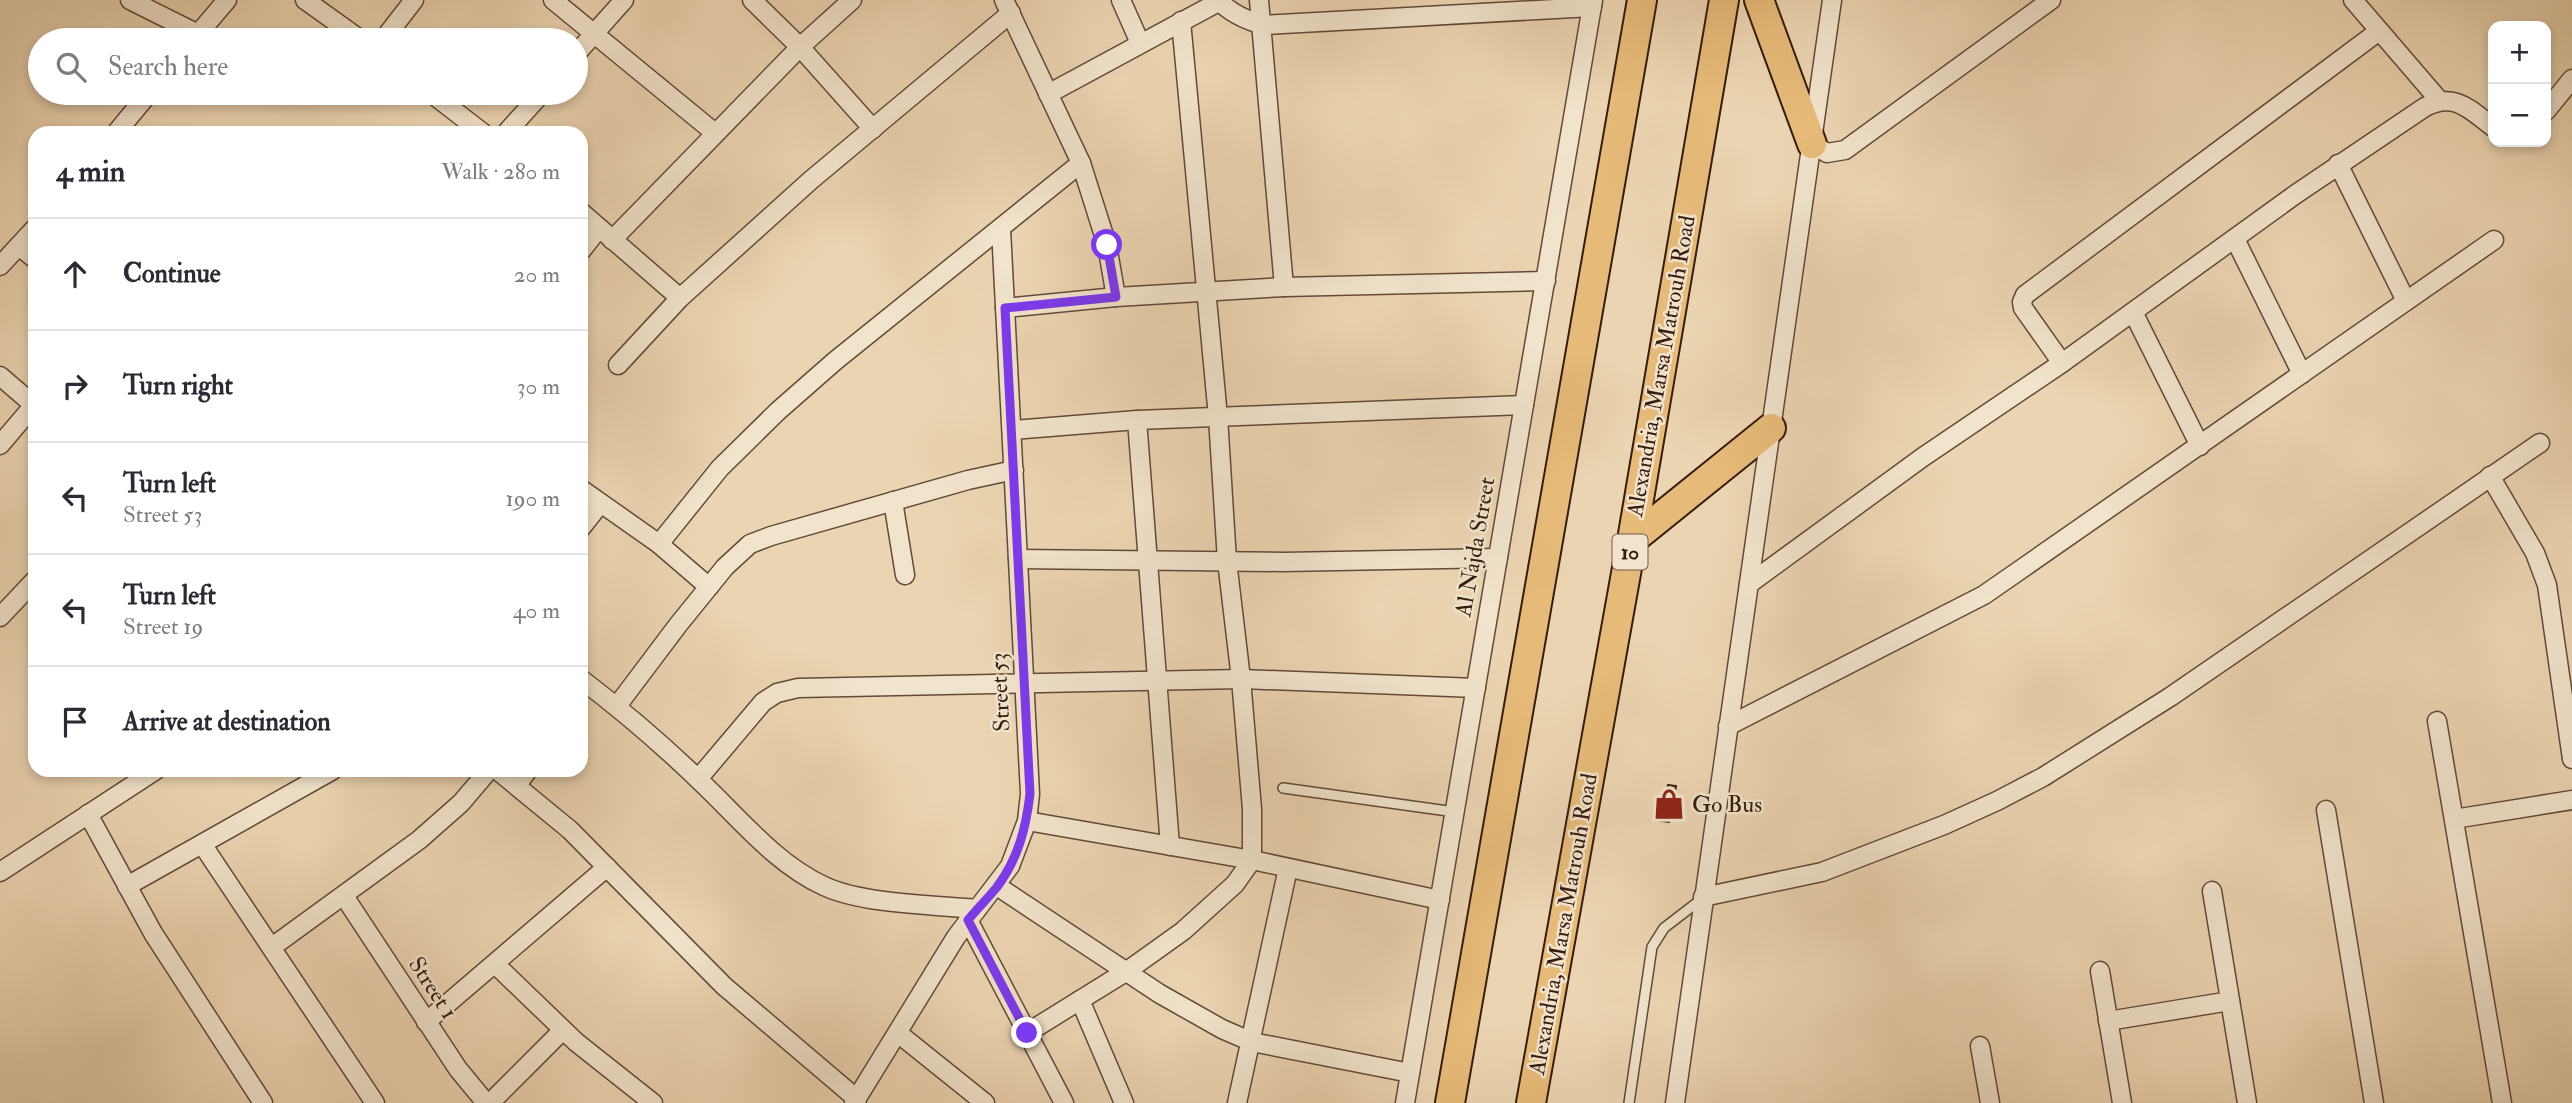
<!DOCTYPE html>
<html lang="en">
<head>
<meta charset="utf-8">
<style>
	:root { --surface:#fff; --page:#f7f7f7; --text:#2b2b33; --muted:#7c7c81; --line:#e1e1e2 }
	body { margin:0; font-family:"IM FELL Double Pica",serif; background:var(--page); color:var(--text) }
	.controls { position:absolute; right:21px; top:21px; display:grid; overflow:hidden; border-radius:14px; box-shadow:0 4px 10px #0003 }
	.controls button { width:63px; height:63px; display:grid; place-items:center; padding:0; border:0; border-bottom:2px solid var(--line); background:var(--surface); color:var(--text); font:35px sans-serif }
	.stop { position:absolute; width:21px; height:21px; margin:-16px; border:5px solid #7c3aed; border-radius:50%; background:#fff }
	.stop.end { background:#7c3aed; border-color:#fff; box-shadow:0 2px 7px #0008 }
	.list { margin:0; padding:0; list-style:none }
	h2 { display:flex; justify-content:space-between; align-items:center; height:91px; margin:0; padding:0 28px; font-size:30px }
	h2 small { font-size:23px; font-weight:400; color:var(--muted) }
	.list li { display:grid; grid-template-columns:46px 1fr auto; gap:21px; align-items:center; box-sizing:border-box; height:112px; padding:0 28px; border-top:2px solid var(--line) }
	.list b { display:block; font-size:26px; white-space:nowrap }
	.list p { margin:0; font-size:23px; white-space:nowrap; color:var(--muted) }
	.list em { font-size:23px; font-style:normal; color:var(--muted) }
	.icon { flex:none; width:38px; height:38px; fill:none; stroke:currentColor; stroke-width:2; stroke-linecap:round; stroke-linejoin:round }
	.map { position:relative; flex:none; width:2572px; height:1103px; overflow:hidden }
	.search { position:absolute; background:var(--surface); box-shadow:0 4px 10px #0003; left:28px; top:28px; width:560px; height:77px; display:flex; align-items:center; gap:18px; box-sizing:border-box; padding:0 24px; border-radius:38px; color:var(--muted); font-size:26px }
	.panel { position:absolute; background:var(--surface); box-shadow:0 4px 10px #0003; left:28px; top:126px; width:560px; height:651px; border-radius:21px }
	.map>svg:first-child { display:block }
	.building { fill:#d58f80; stroke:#351c0f; stroke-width:2 }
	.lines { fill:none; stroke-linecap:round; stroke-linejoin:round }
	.service-casing { stroke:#624a38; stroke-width:12 }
	.minor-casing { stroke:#624a38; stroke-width:21 }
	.primary-casing { stroke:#351c0f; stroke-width:32 }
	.service { stroke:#f2e3cc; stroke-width:9 }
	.minor { stroke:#f2e3cc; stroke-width:18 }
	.primary { stroke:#e6ba78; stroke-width:28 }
	.route { stroke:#7c3aed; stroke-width:9 }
	.labels { text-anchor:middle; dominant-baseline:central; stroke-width:5; stroke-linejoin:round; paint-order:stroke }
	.shield { fill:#f2e3cc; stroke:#6e5848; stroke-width:2 }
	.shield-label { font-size:21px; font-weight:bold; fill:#351c0f }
	.street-label { font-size:23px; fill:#351c0f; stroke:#f2e3cc }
	.poi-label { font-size:23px; fill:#351c0f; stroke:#f2e3cc; text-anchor:start }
</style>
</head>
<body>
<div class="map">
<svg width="2572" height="1103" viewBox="0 0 2572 1103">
	<rect width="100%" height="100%" fill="#ebd4b1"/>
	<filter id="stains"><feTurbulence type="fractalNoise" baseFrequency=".00286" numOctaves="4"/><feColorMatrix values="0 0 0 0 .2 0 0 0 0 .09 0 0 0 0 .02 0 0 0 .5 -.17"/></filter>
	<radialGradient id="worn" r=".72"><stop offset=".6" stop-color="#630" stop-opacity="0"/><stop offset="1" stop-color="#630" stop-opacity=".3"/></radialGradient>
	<polygon class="building" points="1668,785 1676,786 1669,822 1661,821"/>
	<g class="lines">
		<defs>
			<g id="service">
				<polyline points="1283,788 1455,812"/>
				<polyline points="1629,1103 1652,947 1664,928 1703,898"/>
			</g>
			<g id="minor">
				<polyline points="130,0 198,34"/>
				<polyline points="305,0 361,40"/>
				<polyline points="553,0 715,133"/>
				<polyline points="752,0 800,47 873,129"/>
				<polyline points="1004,0 1081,163 1107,245 1116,297"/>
				<polyline points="1121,0 1140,43"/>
				<path d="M 1218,0 C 1230,13 1245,20 1263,25 L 1592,7"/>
				<polyline points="1259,0 1284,287"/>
				<polyline points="2353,0 2439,100"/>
				<polyline points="193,40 227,0"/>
				<polyline points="383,40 414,0"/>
				<polyline points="576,54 624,0"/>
				<polyline points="431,93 483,133"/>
				<polyline points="1048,94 1222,0"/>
				<polyline points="2546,111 2572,79"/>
				<polyline points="116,133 149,93"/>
				<polyline points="506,133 542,93"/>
				<polyline points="1812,144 1827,153 1845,150 2051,0"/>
				<polyline points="2338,164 2406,301"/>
				<polyline points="581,212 680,298"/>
				<polyline points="2235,239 2302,374"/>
				<polyline points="612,240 800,47 852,0"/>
				<polyline points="19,246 35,259"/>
				<polyline points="581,251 599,228"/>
				<polyline points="0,266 35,228"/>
				<polyline points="1005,308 1116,297 1284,287 1546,281"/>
				<polyline points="2133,312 2200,446"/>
				<polyline points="2062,363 2023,308 2022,302 2025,295 2379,31"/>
				<polyline points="618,365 680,298 811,180 1011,13"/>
				<polyline points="0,376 35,406"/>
				<polyline points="1137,420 1170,846"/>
				<polyline points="1012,430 1137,420 1524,405"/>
				<polyline points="0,445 34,405"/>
				<polyline points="2490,476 2535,553 2547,585 2572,759"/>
				<polyline points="581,489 659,544 709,587"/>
				<polyline points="893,501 905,575"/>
				<polyline points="581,528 600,504"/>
				<polyline points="659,544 720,468 778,411 835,361 1081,163"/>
				<polyline points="1018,559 1283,562 1498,558"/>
				<path d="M 1749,584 L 1923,457 L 2062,363 L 2296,194 L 2425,107 C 2455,92 2469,109 2493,127"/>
				<polyline points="0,617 35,580"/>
				<path d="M 581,679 C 623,711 664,746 702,783 C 740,819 776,864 824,886 C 862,904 933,905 977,909"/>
				<polyline points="617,706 678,625 725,567 750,544 771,536 968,480 1014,470"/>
				<polyline points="2437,721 2502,1103"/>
				<polyline points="1728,726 1984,595 2494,240"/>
				<polyline points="497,770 570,830 724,986 857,1099"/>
				<polyline points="698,779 763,702 777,693 798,688 1241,679 1476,688"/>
				<polyline points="517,785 528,770"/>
				<polyline points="2326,810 2374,1103"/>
				<polyline points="88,814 153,933 263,1103"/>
				<polyline points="2454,819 2572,800"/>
				<polyline points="1027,821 1252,860 1440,900"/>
				<polyline points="202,844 375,1103"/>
				<polyline points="0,872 156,770"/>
				<polyline points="127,886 333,770"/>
				<polyline points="997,886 1160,994 1222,1029 1252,1042 1410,1073"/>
				<polyline points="2212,891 2247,1103"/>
				<polyline points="344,896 458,1069 486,1103"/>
				<polyline points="1703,897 1822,872 1944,825 1997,801 2043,777 2170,697 2540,443"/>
				<polyline points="968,920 1064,1103"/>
				<polyline points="272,947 419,840 461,803 489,770"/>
				<polyline points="495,964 576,1042 653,1103"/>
				<polyline points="2100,971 2122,1103"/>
				<polyline points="1080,1000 1124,1103"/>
				<polyline points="2108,1021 2230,1001"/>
				<polyline points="426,1022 607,867"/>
				<polyline points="1027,1033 1127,971 1183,931 1235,884 1252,860 1252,809 1241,679 1227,561 1218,417 1181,21"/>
				<polyline points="899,1034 985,1103"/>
				<polyline points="1980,1046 1990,1103"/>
				<polyline points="490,1103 563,1030"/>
				<polyline points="854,1103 956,937 1010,866 1027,821 1030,794 1001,229"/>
				<polyline points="1237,1103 1288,868"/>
				<polyline points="1405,1103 1593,0"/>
				<polyline points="1675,1103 1832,0"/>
			</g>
			<g id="primary">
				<polyline points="1759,0 1812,144"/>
				<polyline points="1632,540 1771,428"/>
				<polyline points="1450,1103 1642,0"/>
				<polyline points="1531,1103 1632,540 1724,0"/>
			</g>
		</defs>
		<use href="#service" class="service-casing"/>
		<use href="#minor" class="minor-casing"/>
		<use href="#primary" class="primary-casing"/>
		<use href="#service" class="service"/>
		<use href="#minor" class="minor"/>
		<use href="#primary" class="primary"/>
	</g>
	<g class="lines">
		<path class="route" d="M 1027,1033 L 968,920 C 977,909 988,898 997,887 C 1018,859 1026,828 1030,794 L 1005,308 L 1116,297 L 1107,245"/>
	</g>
	<defs>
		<symbol id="shop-bare" viewBox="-9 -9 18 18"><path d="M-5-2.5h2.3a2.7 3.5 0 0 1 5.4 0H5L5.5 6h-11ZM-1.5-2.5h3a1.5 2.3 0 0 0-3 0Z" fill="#8f2418" stroke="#f2e3cc" stroke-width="2.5" paint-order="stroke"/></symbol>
	</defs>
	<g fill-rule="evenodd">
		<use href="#shop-bare" x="1647" y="782" width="44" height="44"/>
	</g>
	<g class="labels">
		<rect class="shield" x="1612.5" y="534.5" width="35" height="35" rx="5"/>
		<g class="shield-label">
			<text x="1630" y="552">10</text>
		</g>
		<g class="street-label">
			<text transform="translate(1661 366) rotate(-80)">Alexandria, Marsa Matrouh Road</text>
			<text transform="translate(1475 547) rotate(-80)">Al Najda Street</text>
			<text transform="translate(1000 692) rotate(-93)">Street 53</text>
			<text transform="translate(1563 924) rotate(-80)">Alexandria, Marsa Matrouh Road</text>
			<text transform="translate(433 988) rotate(57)">Street 1</text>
		</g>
		<g class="poi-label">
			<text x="1692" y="804">Go Bus</text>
		</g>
	</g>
	<rect width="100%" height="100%" filter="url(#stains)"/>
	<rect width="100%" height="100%" fill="url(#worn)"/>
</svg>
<div class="controls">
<button>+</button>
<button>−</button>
</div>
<div class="stop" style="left:1107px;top:245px"></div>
<div class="stop end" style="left:1027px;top:1033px"></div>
<div class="search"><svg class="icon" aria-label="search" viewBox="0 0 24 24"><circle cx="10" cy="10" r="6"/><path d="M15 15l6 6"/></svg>Search here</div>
<section class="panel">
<h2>4 min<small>Walk · 280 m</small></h2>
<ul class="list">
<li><svg class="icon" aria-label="ahead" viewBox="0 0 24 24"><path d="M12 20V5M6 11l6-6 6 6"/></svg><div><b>Continue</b></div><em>20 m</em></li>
<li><svg class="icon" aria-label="right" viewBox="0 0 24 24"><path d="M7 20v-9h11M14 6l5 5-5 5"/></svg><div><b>Turn right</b></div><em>30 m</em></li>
<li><svg class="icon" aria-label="left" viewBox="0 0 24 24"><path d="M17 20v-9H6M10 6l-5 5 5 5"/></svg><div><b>Turn left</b><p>Street 53</p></div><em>190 m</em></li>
<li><svg class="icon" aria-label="left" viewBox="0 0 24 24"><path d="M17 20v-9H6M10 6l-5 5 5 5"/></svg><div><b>Turn left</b><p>Street 19</p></div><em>40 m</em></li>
<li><svg class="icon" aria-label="arrive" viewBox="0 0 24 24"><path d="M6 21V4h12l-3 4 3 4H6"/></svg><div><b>Arrive at destination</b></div></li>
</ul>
</section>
</div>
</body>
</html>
